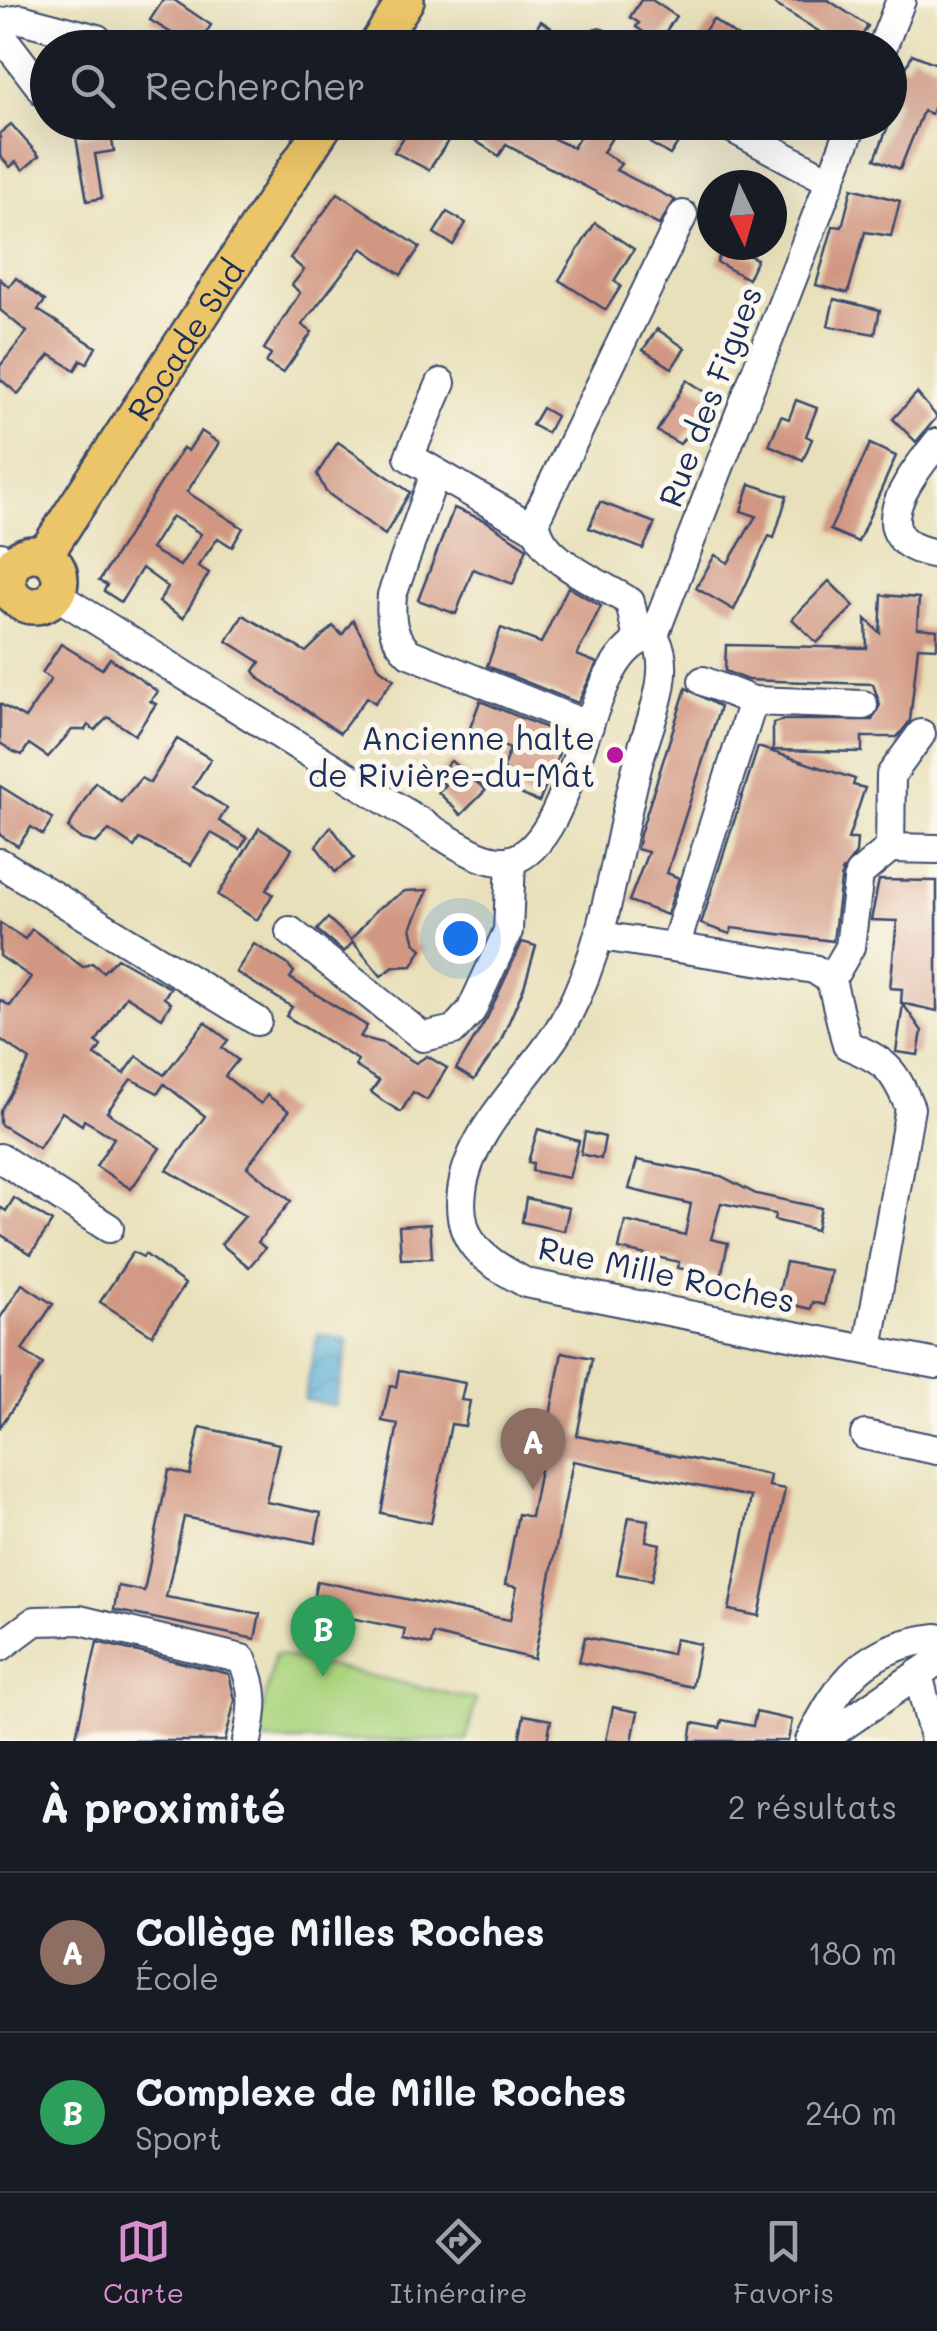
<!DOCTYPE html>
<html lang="fr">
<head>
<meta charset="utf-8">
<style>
	:root { --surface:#171b24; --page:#242831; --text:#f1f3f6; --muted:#9ea1a6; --line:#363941; --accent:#d690ce }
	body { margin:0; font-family:Mali,sans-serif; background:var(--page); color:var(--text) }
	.compass { position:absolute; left:697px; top:170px; width:90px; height:90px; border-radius:50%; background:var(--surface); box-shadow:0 10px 40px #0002; rotate:175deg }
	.you { position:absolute; left:460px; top:938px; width:35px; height:35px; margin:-25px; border:8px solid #fff; border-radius:50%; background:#1a73e8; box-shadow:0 0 0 15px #1a73e833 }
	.badge { display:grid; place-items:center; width:65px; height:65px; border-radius:50%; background:var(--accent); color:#fff; font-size:32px; font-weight:700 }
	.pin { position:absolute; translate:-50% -82px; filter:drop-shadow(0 2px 5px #0008) }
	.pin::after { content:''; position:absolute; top:52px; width:35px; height:30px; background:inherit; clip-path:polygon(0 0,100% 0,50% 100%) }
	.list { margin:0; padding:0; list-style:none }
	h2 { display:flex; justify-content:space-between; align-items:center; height:130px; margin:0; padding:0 40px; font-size:42px }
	h2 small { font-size:32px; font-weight:400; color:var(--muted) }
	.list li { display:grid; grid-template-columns:65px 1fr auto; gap:30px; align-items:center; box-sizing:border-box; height:160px; padding:0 40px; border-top:2px solid var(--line) }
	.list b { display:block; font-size:38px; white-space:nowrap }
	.list p { margin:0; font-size:32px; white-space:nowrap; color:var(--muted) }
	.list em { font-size:32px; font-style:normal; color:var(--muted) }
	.icon { flex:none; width:55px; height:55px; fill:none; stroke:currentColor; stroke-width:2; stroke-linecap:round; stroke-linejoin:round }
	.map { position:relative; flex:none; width:937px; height:1741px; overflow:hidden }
	.search { position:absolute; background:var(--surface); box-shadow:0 10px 40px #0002; left:30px; right:30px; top:30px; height:110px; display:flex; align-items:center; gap:25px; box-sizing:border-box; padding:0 35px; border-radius:55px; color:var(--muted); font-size:38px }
	.sheet { height:450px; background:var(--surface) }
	nav { display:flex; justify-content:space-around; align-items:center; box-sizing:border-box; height:140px; border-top:2px solid var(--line); background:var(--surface); font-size:28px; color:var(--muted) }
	nav a { display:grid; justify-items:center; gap:5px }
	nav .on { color:var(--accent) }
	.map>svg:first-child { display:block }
	.grass { fill:#acd47f; stroke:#64826e; stroke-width:2.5 }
	.water { fill:url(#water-waves); stroke:#3a6f9a; stroke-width:2.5 }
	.building { fill:#d19782; fill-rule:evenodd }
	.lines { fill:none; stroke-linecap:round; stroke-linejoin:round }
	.minor-casing { stroke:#3a4a6c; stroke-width:32 }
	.major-casing { stroke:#3a4a6c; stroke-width:40 }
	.minor { stroke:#fff; stroke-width:28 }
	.major { stroke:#edc569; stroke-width:35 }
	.poi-dot { fill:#b5179e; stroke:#fbf7ec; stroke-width:4 }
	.labels { text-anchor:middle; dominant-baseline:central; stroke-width:10; stroke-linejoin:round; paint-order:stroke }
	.street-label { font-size:32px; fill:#1b2f5e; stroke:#fbf7ec }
	.poi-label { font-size:32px; fill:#1b2f5e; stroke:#fbf7ec; text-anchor:end }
</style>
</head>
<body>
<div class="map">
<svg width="937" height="1741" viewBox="0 0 937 1741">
	<defs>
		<pattern id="water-waves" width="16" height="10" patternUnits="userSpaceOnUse" patternTransform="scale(2.5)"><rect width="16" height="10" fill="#5aafd6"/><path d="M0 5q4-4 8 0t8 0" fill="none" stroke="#4a8fb1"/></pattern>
	</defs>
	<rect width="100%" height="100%" fill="#fbf7ec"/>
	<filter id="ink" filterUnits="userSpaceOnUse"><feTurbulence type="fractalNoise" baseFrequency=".01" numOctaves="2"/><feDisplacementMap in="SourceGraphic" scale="20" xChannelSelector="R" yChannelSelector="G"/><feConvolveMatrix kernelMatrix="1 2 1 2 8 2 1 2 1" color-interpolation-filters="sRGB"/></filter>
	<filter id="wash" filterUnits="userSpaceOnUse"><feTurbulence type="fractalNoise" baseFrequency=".0048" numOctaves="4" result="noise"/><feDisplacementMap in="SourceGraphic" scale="40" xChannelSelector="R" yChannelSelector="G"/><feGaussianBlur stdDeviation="2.25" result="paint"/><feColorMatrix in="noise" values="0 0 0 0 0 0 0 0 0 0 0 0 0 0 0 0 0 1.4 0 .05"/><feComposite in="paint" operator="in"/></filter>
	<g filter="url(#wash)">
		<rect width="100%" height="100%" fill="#e8e0ba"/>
		<polygon class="grass" points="275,1654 476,1700 466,1741 256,1741"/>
		<polygon class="water" points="318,1334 349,1340 335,1406 304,1399"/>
		<g id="blocks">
			<g class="building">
				<polygon points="163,0 174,0 211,25 196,48 150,20"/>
				<polygon points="641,0 652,0 676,16 659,42 636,27 639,23 630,17"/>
				<polygon points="768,0 828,0 868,26 854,48 846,48"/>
				<polygon points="713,19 753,48 712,48 699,39"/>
				<polygon points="541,21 581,47 581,48 523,48"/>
				<polygon points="912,54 937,64 937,98 931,114 923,111 900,169 875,159 898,101 890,97 890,90 900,63 907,66"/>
				<polygon points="414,122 432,122 452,135 429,170 394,152"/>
				<polygon points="472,122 519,122 573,148 589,122 622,122 603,152 621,164 616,170 675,200 659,225 506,145 499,156 465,134"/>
				<polygon points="662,122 675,122 686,130 670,155 650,143"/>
				<polygon points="11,124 39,156 23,170 16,162 10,167 0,156 0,133"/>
				<polygon points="110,131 114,151 95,154 102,198 87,201 76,137"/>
				<polygon points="852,188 900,201 891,236 865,232 848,293 816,285 833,226 842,227"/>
				<polygon points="338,193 420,247 401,275 362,248 302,325 312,332 283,373 266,363 271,354 264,349 300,293 292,285 304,270 290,258"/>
				<polygon points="447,212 466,223 453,245 434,233"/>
				<polygon points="595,223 634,249 614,281 621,286 606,310 559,280"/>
				<polygon points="724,245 757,259 748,279 717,262"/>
				<polygon points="16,278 45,301 38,310 96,347 87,363 81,360 75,370 50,355 18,394 0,379 0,366 27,332 0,310 0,279 9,287"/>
				<polygon points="834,299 880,310 875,334 828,326"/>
				<polygon points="657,329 685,348 672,368 643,350"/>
				<polygon points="687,380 713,397 680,444 657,431"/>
				<polygon points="917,393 937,417 916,442 893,419"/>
				<polygon points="796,400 817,408 806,436 812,439 803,460 769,445 781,416 789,419"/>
				<polygon points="542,408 556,416 547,433 532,425"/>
				<path d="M 201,431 L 219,443 L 187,492 L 243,528 L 232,547 L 218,538 L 198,566 L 209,573 L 183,618 L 159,602 L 168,587 L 142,568 L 121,602 L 104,591 L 107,585 L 99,581 L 183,448 L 188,451 ZM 172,516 L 201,534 L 180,566 L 151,549 Z"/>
				<polygon points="338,442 410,492 385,535 326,492 317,474"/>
				<polygon points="870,444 896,456 858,542 830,530"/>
				<polygon points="750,484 787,496 774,538 769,536 734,610 696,588 715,555 728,563 756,516 741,511"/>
				<polygon points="600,502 655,523 643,549 589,528"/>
				<polygon points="454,508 486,521 527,548 513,584 473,569 456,614 418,600"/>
				<polygon points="829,581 854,606 817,643 792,619"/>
				<polygon points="568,587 601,606 577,655 597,663 578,703 487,666 501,628 541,643"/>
				<polygon points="882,595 919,598 917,628 937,630 937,648 918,647 910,721 897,737 862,737 862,752 773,750 773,723 784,720 872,720 880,705 873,684 747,680 725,671 726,645 867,648 866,619 880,633"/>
				<polygon points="243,615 306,652 333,626 342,635 353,620 380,669 394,679 375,703 367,697 340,733 260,679 254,671 260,662 227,641"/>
				<polygon points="61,644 102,669 110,658 158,692 150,701 156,704 135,735 108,717 95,730 88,725 85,730 72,730 48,757 29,744 22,755 14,752 0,743 0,704 25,718 51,679 42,673"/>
				<polygon points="686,688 720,707 667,873 679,878 667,915 629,901 648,852 637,849 640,834"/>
				<polygon points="480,701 566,736 539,802 522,795 503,767 510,749 498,744 500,738 470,728"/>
				<polygon points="177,739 211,759 193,787 227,808 219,821 247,838 240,849 211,833 191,865 139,839 134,847 109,830 96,843 81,839 68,828 95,782 121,802 141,778 150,783"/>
				<polygon points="758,747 855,779 853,785 865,788 848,839 857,839 856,853 842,872 833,941 732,928 730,934 701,924"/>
				<polygon points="451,761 486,790 461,815 438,792 445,785 436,776"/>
				<polygon points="0,786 53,819 43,835 31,827 18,846 0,835"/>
				<polygon points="331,826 354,858 335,872 316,846"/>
				<polygon points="259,828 292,849 266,890 273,894 257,920 218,895"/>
				<polygon points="879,880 937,881 937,1011 901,1003 902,989 890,988 897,921 871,920"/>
				<polygon points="428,890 411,928 415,943 422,949 412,966 394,967 381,976 353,942 344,952 317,930 328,918 351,940 376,910 405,891"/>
				<polygon points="0,923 25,939 32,929 83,967 92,963 103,972 117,958 170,988 164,998 171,1003 162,1018 126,996 96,1042 101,1046 95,1055 124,1074 137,1056 164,1075 205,1022 228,1040 222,1048 238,1060 225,1076 261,1104 267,1095 289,1111 247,1167 291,1201 258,1242 265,1248 249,1267 221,1244 245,1216 167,1170 205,1116 164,1084 158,1093 131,1079 107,1112 160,1148 131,1189 96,1166 114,1138 84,1120 82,1125 62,1112 39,1148 0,1124 0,1111 30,1060 0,1039 0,1000 10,1006 31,977 0,956"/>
				<polygon points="522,942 536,946 524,987 499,1045 474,1080 456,1069 487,1018"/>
				<polygon points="254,944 287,964 294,972 290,978 367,1026 360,1037 383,1043 416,1063 427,1056 447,1068 427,1100 413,1092 401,1112 383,1101 371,1092 379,1081 355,1066 358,1060 286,1016 292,1007 236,972"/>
				<polygon points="903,1004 922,1031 918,1055 896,1052"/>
				<polygon points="538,1129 579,1141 569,1178 532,1171 533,1163 528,1162"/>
				<polygon points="585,1132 605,1137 601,1159 581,1154"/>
				<polygon points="637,1160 721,1176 756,1194 821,1208 816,1230 774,1220 775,1214 721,1203 711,1239 728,1243 721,1277 678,1268 679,1262 619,1249 625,1221 685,1235 691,1204 629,1189"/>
				<polygon points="14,1198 52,1222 31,1254 0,1234 0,1207 6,1211"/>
				<polygon points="526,1198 569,1208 564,1231 522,1222"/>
				<polygon points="430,1224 432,1258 401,1259 399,1226"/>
				<polygon points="133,1252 143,1257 145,1254 185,1284 152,1335 100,1302"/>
				<polygon points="786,1262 831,1271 824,1305 813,1302 811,1309 777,1301"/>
				<polygon points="22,1284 53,1304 22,1350 43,1364 0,1427 0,1318"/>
				<polygon points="562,1352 592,1358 577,1436 770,1475 768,1486 785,1489 759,1616 729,1610 751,1497 573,1461 534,1659 433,1634 431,1645 403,1639 405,1629 311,1610 317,1581 510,1620 517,1587 505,1585 518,1514 531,1517"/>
				<polygon points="399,1371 465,1383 461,1400 470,1401 465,1426 451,1424 431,1523 381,1513 398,1424 382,1421 390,1386 396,1387"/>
				<polygon points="200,1427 279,1444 266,1502 321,1513 315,1543 184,1517 166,1597 260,1614 255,1639 114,1610 118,1586 144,1591 169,1470 190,1475"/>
				<polygon points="629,1517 648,1520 646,1541 660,1544 652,1580 617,1574"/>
				<polygon points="585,1637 672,1654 675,1639 700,1644 692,1687 579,1662"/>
				<polygon points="97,1642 229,1674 235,1700 225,1741 75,1741"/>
				<polygon points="613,1707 638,1712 632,1741 606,1741"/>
				<polygon points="756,1712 792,1720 788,1741 690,1741 693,1723 720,1728 722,1720 753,1726"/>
				<polygon points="524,1715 551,1720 547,1741 519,1741"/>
			</g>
		</g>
	</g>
	<g filter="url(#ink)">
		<use href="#blocks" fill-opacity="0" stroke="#3a4a6c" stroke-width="2.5"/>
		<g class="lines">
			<defs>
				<g id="minor">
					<polyline points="0,23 21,19 97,39 103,48"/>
					<polyline points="0,34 48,97"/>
					<polyline points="598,43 605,48"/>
					<polyline points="882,48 901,0"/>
					<polyline points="721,122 830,181"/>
					<polyline points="441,383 409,457 535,529"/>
					<path d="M 937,443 C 908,479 859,541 937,554"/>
					<path d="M 435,474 L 392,595 C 390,618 391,637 409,653 L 589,726"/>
					<polyline points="0,557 12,567"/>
					<path d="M 56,595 L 441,835 C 460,846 488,866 512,860 C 579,840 584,653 647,638 L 657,642 C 673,674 648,726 639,760 C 616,846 609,936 567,1016 C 537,1073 470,1125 462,1191 C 455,1245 487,1261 526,1283 L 937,1364"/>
					<path d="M 638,640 L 630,602 C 601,583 534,559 536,518 L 683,215"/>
					<polyline points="652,640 853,122"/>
					<polyline points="703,681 753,701 863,705"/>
					<polyline points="890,848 937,849"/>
					<polyline points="0,863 257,1021"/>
					<polyline points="290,931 423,1037 454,1030 471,1011 508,931 511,860"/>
					<path d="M 601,936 L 814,969 L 831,980 L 847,1045 C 886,1061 894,1069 910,1108 L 868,1349"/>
					<polyline points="675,947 753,701"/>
					<polyline points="831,980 850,947 859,874 890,848 891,775 921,734"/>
					<polyline points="0,1158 109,1228"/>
					<polyline points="865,1435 937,1450"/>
					<path d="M 0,1647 L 35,1621 L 80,1620 L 242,1659 C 256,1690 254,1709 247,1741"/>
					<polyline points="918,1674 935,1741"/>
					<path d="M 810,1741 C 839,1681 867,1645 937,1638"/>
					<polyline points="821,1741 937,1661"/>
				</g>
				<g id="major">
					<polyline points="375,48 406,0"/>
					<circle cx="34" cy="580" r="26"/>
					<path id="s1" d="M 44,556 L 326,122"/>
				</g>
			</defs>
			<use href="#minor" class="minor-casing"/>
			<use href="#major" class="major-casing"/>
			<use href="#minor" class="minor"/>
			<use href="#major" class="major"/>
		</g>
	</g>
	<circle class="poi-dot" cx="615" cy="755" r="10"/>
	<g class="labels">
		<g class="street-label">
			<text stroke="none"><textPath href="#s1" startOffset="258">Rocade Sud</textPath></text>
			<text transform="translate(709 396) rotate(-69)">Rue des Figues</text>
			<text transform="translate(667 1273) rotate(12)">Rue Mille Roches</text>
		</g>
		<g class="poi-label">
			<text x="595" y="737">Ancienne halte<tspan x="595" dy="37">de Rivière-du-Mât</tspan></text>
		</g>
	</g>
</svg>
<svg class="compass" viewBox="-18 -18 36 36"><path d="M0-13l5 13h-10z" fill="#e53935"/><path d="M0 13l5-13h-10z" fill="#9ea1a6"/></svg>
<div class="you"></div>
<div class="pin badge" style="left:533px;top:1490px;background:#8d6e63">A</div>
<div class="pin badge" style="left:323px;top:1677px;background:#2e9e5b">B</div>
<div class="search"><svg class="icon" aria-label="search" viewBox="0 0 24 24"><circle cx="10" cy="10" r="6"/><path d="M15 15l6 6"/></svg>Rechercher</div>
</div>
<section class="sheet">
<h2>À proximité<small>2 résultats</small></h2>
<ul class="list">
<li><span class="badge" style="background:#8d6e63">A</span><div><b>Collège Milles Roches</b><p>École</p></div><em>180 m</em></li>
<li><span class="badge" style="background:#2e9e5b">B</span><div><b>Complexe de Mille Roches</b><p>Sport</p></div><em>240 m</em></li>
</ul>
</section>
<nav>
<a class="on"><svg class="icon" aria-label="map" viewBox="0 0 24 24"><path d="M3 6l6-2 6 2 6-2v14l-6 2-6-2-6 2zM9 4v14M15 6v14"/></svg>Carte</a>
<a><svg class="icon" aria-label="directions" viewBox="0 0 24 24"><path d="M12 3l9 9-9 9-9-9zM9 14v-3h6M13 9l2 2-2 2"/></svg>Itinéraire</a>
<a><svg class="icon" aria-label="saved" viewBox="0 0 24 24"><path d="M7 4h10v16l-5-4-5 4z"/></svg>Favoris</a>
</nav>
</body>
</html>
